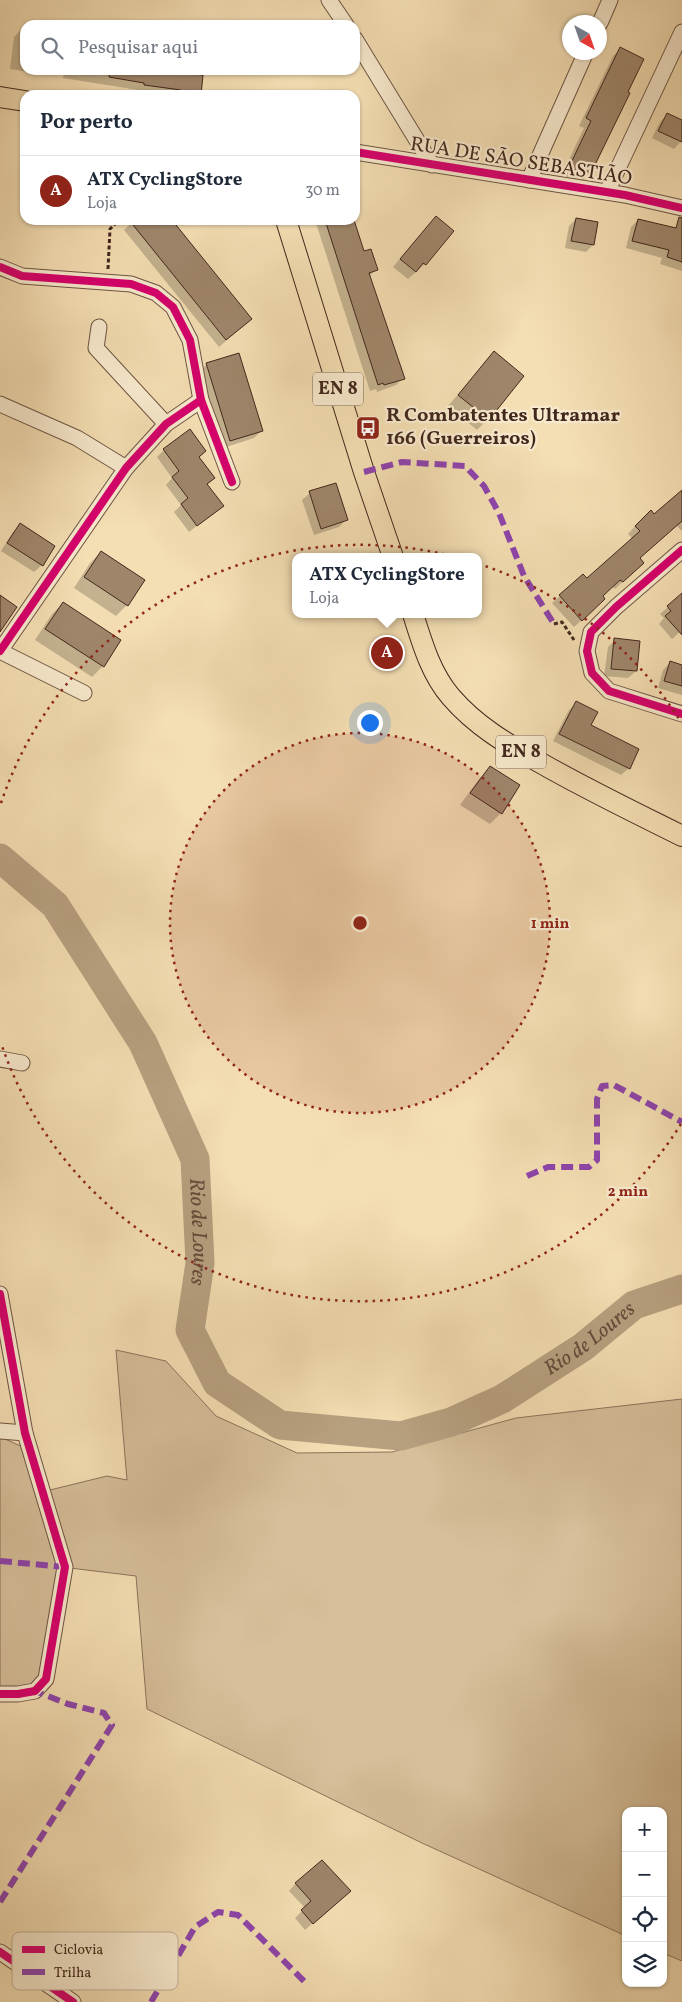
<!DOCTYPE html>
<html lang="pt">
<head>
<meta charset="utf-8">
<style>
	:root { --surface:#fff; --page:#f2f2f3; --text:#1f2937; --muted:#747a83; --line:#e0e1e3; --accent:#8f2418 }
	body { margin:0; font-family:Vollkorn,serif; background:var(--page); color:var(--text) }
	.controls { position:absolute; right:15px; bottom:15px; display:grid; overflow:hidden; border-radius:10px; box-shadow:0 1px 4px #0004 }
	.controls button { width:45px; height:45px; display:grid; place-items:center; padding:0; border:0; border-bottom:1px solid var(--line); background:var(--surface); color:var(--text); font:25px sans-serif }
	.compass { position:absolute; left:562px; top:15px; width:45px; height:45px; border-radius:50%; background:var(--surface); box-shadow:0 1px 4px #0004; rotate:140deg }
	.you { position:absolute; left:369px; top:722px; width:18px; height:18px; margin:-12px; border:4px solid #fff; border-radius:50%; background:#1a73e8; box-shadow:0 0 0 8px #1a73e833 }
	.badge { display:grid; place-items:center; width:32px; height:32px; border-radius:50%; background:var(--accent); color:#fff; font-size:16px; font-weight:700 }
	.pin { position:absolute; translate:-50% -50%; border:2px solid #fff; box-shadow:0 1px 5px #0006 }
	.popup { position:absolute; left:292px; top:553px; width:190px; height:65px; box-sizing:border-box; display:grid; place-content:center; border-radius:10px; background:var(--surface); filter:drop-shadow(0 1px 4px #0005); font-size:16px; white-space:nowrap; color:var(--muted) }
	.popup b { font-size:19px; color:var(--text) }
	.popup::after { content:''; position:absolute; left:50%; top:100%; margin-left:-10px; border:10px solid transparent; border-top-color:var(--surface) }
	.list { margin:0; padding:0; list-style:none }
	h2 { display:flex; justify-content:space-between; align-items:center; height:65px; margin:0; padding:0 20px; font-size:21px }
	h2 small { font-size:16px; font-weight:400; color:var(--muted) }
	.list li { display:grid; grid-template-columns:32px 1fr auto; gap:15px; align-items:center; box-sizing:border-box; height:70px; padding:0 20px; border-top:1px solid var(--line) }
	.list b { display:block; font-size:19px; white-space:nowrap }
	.list p { margin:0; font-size:16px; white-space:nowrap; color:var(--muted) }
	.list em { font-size:16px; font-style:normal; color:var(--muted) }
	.icon { flex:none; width:28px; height:28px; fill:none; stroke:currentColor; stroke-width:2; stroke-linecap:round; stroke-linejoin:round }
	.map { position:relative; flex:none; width:682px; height:2002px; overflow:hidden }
	.search { position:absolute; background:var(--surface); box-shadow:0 1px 4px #0004; left:20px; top:20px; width:340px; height:55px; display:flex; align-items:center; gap:12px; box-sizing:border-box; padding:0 18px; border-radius:15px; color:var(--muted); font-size:19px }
	.panel { position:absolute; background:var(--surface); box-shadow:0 1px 4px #0004; left:20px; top:90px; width:340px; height:135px; border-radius:15px }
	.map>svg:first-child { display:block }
	.green { fill:#d6bf9a; stroke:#8c735c }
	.shadow { fill:#0003 }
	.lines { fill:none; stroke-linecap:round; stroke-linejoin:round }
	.river { stroke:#b7a080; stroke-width:29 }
	.building { fill:#9f866b; stroke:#42271d }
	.minor-casing { stroke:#6e5542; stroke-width:17 }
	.major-casing { stroke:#42271d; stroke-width:22 }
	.path { stroke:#42271d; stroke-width:3; stroke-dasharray:4 2.5; stroke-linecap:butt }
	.minor { stroke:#f8eace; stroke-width:15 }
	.major { stroke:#f4deb3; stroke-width:20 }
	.quiet { stroke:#8e44ad; stroke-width:6; stroke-dasharray:12 6; stroke-linecap:butt }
	.cycleway-casing { stroke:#f8eace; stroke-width:11 }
	.cycleway { stroke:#d6006c; stroke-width:8 }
	.ring { fill:none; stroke:#8f2418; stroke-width:2.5; stroke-dasharray:2.5 5 }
	.labels { text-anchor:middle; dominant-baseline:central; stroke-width:4.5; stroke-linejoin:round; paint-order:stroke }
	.shield { fill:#f8eace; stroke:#796252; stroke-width:1 }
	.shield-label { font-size:19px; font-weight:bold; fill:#42271d }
	.street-label { font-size:20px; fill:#42271d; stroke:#f8eace }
	.poi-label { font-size:20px; font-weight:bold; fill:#42271d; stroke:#f8eace; text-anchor:start }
	.water-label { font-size:21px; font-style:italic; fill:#654b3b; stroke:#f8eace }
	.key { fill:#f8eace; stroke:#c1b099; stroke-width:1 }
	.key-label { font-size:14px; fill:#42271d }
	.centre { fill:#8f2418; stroke:#f8eace; stroke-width:2.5 }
	.ring-label { font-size:15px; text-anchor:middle; font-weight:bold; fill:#8f2418; stroke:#f8eace; stroke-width:4.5; stroke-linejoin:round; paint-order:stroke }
</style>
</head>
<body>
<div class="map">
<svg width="682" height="2002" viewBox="0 0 682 2002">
	<rect width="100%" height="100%" fill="#f4deb3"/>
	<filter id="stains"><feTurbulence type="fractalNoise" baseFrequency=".004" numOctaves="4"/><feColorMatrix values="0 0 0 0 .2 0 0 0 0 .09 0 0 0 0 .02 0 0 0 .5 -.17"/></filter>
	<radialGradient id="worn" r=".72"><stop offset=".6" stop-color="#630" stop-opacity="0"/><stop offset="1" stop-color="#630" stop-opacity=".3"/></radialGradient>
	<polygon class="green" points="116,1350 166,1361 216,1416 297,1453 392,1452 516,1418 682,1399 682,1961 663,1953 663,1811 626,1811 626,1936 422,1843 147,1709 136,1576 70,1568 44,1677 23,1689 0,1688 0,1438 5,1439 25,1448 50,1490 107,1476 127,1480"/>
	<g class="shadow">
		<polygon points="21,30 25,30 25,70 31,70 29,72 10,69 14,37"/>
		<polygon points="620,49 590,172 583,180 577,177 574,180 562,174 584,128 579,126 613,56"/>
		<polygon points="35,70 173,70 172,73 202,76 200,95 159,95 137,92 138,90 63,78 64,74"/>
		<polygon points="667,115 682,122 682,140 674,149 652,138 660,122"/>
		<polygon points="576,219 593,245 586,252 565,248 569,226"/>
		<polygon points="134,220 170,220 251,319 219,347 124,230"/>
		<polygon points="315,220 353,220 363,253 376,270 369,276 403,378 396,385 377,392 376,389 370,391"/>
		<polygon points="638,220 682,229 682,271 660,264 662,258 626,248 631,227"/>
		<polygon points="429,224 453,231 425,264 408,279 393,267"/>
		<polygon points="494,353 488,419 477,430 448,406"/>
		<polygon points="207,364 261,431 254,438 223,448 200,371"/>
		<polygon points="164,450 198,457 214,478 207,485 222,506 189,532 174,512 181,505 166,485 172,478 157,457"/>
		<polygon points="682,491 682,531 676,525 638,558 635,570 615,589 612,586 601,596 597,606 574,627 552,603 583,576 587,580 633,539 628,534 635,526 651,512 654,516"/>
		<polygon points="310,493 346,520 339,527 314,535 302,500"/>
		<polygon points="20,525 42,565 34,572 1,551 13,532"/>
		<polygon points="101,552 127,605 116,616 74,588 90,563"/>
		<polygon points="682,595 682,630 672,639 659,624 664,618 660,614"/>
		<polygon points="63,603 103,666 92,677 35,640 52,614"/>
		<polygon points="615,640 636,671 628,678 604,676 608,647"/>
		<polygon points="670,663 682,666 682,695 658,688 663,670"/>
		<polygon points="577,703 589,726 629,768 621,775 553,741 569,710"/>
		<polygon points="490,768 501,813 490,824 460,805 479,779"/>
		<polygon points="296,1883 342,1898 305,1930 295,1918 305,1908 289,1891"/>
	</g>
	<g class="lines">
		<path class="river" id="s1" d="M 0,858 L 55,905 L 143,1043 L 195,1159 L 200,1263 L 190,1330 L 217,1383 L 280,1425 L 401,1436 L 451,1422 L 502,1399 L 583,1347 L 634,1305 L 682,1289"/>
	</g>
	<g class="building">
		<polygon points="620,47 644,59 628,92 630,93 591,173 584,170 582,173 569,167 591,121 586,118"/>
		<polygon points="110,70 174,70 174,72 203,75 201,95 180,94 181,90 144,85 144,83 109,77"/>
		<polygon points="667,113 682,120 682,142 658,131"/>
		<polygon points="436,216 454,231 426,265 423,263 416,272 400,259"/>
		<polygon points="679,217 682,218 682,262 667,257 669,250 632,241 638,219 676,228"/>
		<polygon points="576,218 598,222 594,245 571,241"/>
		<polygon points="129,220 172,220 252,319 226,340"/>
		<polygon points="325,220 354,220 364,251 371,249 378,270 369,273 405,379 384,385 383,383 378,385"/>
		<polygon points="494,351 524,376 489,420 458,395"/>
		<polygon points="239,353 263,431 230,441 206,363"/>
		<polygon points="190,429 206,451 199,457 215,478 207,484 224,506 197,526 181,504 188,498 172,477 179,471 163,449"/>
		<polygon points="336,483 348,520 321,529 309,491"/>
		<polygon points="682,490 682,521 640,558 644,563 623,582 620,580 603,596 605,599 582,621 559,595 583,574 587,578 640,531 635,526 651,510 654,514"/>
		<polygon points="20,523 55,546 43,566 7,543"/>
		<polygon points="101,551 145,580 128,606 84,577"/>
		<polygon points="682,593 682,635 665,616 671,611 667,606"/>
		<polygon points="0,595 17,607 0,632"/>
		<polygon points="63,602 121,640 104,667 45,629"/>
		<polygon points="614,638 640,641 637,671 611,669"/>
		<polygon points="670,661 682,665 682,686 664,681"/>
		<polygon points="576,701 598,712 591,725 639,749 630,769 559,734"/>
		<polygon points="490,766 520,785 502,814 470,793"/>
		<polygon points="322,1860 351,1891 313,1924 301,1910 311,1901 295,1883"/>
	</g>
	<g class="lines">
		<defs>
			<g id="minor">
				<polyline points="329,0 346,25"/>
				<polyline points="600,23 610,0"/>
				<polyline points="355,39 432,165"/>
				<polyline points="355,152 625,195 682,208"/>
				<polyline points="529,180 586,52"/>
				<polyline points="607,192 682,32"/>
				<polyline points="0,267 22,276 131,284 156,293 173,307 190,340 201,400 232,482"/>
				<polyline points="99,327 96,348 166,424"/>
				<polyline points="0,404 77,438 126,468"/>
				<polyline points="682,550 616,607 591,632 587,651 592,673 609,691 682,714"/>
				<polyline points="0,651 126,468 166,424 201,400"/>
				<polyline points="0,651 84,693"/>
				<polyline points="0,1059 22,1063"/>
				<polyline points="0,1294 25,1433 65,1567 46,1679 35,1691 18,1694 0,1694"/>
				<polyline points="0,1431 25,1433"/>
				<polyline points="0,1952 73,2002"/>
			</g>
			<g id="major">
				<polyline points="0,97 25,101"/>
				<polyline points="286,220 364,472 393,557"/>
				<path d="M 413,614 C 422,643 431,674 451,697 C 476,726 507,744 539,762 C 586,789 634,812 682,836"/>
			</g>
		</defs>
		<use href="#minor" class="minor-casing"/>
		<use href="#major" class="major-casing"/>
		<g class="path">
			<polyline points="108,269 110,229 119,220"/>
			<polyline points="554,624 562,622 574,640"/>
		</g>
		<use href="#minor" class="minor"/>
		<use href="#major" class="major"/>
		<g class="quiet">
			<polyline points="364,472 402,462 465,466 484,486 499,513 524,576 554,624"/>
			<polyline points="527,1176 548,1167 589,1167 597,1160 597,1099 602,1086 614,1085 682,1122"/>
			<polyline points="0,1561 65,1567"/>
			<polyline points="0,1902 112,1725 104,1713 68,1704 35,1691"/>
			<polyline points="151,2002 195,1927 218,1912 238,1915 305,1982"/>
		</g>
		<defs>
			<g id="cycleway">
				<polyline points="355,152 625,195 682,208"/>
				<polyline points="0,267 22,276 131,284 156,293 173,307 190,340 201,400 232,482"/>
				<polyline points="682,550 616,607 591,632 587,651 592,673 609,691 682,714"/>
				<polyline points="0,651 126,468 166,424 201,400"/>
				<polyline points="0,1294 25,1433 65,1567 46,1679 35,1691 18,1694 0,1694"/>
				<polyline points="0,1952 73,2002"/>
			</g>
		</defs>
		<use href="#cycleway" class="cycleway-casing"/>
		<use href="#cycleway" class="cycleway"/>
	</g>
	<circle cx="360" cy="923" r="190" fill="#8f2418" fill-opacity=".12"/>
	<g class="ring">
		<circle cx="360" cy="923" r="190"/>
		<path d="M681 1124A379 379 0 0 1 1 1043M1 803A379 379 0 0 1 681 722"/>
	</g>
	<defs>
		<symbol id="bus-square" viewBox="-11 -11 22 22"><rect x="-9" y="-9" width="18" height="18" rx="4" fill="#8f2418" stroke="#f8eace"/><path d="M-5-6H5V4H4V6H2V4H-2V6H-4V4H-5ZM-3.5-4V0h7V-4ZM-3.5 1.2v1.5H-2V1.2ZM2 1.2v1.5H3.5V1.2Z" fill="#fff"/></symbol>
	</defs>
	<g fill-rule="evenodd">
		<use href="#bus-square" x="354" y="414" width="28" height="28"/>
	</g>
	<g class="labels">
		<g class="shield">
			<rect x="313" y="372.5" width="50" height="33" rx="4"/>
			<rect x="496" y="735.5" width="50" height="33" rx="4"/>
		</g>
		<g class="shield-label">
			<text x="338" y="389">EN 8</text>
			<text x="521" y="752">EN 8</text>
		</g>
		<g class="street-label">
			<text transform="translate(521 162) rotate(9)">RUA DE SÃO SEBASTIÃO</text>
		</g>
		<g class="poi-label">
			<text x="386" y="416">R Combatentes Ultramar<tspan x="386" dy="23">166 (Guerreiros)</tspan></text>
		</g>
		<g class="water-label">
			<text stroke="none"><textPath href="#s1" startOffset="436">Rio de Loures</textPath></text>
			<text stroke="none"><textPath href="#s1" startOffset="1006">Rio de Loures</textPath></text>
		</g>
	</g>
	<rect x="12" y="1932" width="166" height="58" rx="8" class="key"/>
	<rect x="22" y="1946" width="23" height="7" fill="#d6006c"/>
	<rect x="22" y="1969" width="23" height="6" fill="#8e44ad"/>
	<g class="key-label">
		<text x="54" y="1954">Ciclovia</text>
		<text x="54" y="1977">Trilha</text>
	</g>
	<circle cx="360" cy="923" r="8" class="centre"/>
	<g class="ring-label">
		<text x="550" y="928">1 min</text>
		<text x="628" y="1196">2 min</text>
	</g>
	<rect width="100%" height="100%" filter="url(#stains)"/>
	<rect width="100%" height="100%" fill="url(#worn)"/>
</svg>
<div class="controls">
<button>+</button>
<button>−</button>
<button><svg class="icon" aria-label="locate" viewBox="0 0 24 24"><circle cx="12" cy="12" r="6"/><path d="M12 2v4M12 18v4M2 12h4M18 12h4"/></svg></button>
<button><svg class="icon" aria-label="layers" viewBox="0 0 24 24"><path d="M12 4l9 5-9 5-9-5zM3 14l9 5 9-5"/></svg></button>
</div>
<svg class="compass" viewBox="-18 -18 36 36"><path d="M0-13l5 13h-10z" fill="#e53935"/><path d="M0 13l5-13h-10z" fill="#747a83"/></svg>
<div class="you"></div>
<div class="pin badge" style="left:387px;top:653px">A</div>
<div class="popup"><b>ATX CyclingStore</b>Loja</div>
<div class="search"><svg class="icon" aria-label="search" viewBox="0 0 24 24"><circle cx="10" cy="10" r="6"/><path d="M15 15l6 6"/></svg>Pesquisar aqui</div>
<section class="panel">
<h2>Por perto<small></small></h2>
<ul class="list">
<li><span class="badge">A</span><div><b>ATX CyclingStore</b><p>Loja</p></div><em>30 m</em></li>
</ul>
</section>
</div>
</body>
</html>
